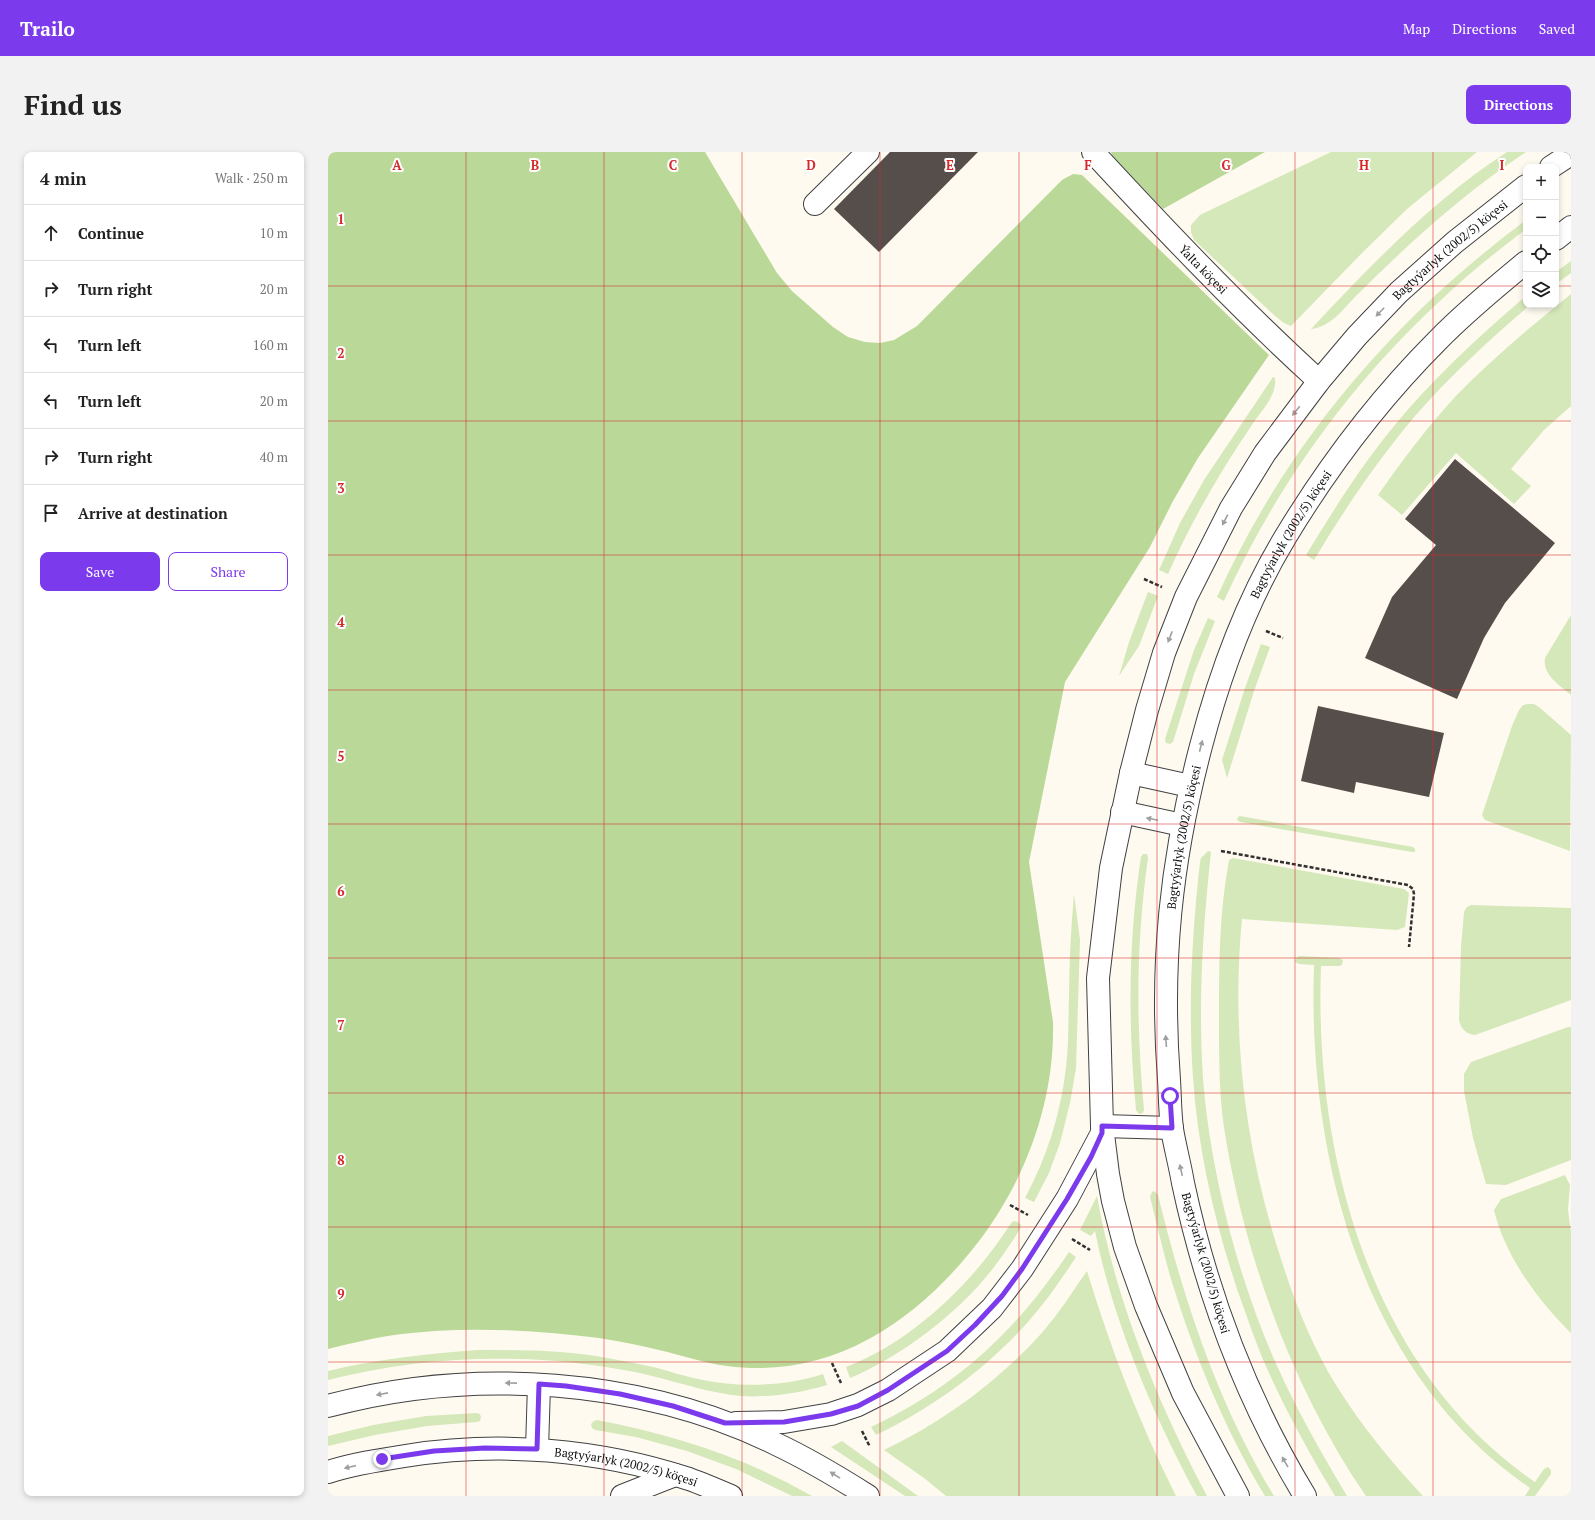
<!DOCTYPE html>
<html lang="en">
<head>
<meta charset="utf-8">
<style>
	:root { --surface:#fff; --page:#f2f2f2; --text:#222; --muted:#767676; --line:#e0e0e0; --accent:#7c3aed }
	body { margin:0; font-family:"PT Serif",serif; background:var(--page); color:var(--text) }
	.controls { position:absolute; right:12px; top:12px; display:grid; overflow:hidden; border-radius:8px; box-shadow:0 2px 6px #0003 }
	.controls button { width:36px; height:36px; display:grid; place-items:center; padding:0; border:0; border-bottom:1px solid var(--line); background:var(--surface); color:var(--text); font:20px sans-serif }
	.stop { position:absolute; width:12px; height:12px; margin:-9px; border:3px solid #7c3aed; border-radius:50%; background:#fff }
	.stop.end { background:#7c3aed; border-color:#fff; box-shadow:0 1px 4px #0008 }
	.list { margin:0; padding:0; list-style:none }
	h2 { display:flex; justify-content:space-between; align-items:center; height:52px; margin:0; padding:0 16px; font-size:17px }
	h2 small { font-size:13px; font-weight:400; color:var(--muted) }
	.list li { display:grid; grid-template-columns:26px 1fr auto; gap:12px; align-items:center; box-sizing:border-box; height:56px; padding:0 16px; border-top:1px solid var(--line) }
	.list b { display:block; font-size:15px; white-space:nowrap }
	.list em { font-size:13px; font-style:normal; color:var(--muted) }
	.actions { display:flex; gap:8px; padding:12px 16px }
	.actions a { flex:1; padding:9px 0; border:1px solid var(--accent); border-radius:8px; text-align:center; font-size:14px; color:var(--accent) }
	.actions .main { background:var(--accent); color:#fff }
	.icon { flex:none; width:22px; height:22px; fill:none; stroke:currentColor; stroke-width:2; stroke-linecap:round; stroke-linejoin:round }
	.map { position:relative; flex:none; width:1243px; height:1344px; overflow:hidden; border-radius:8px }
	header { display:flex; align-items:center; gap:24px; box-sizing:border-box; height:56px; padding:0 20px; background:var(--accent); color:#fff }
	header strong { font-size:19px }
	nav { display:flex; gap:22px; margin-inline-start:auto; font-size:14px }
	.intro { display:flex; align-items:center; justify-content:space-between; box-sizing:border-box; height:96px; padding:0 24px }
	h1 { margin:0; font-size:28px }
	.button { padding:10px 18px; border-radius:8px; background:var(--accent); color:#fff; font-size:14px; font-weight:700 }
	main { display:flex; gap:24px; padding:0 24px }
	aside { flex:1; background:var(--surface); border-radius:8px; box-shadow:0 2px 6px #0003 }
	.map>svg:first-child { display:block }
	.green { fill:#d5e8b9 }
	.forest { fill:#bad999 }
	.building { fill:#564e4a }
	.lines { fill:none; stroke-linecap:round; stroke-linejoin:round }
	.minor-casing { stroke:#414141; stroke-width:24 }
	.path { stroke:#303030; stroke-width:2.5; stroke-dasharray:4 2; stroke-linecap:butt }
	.minor { stroke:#fff; stroke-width:22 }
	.oneway { fill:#9f9f9f }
	.route { stroke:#7c3aed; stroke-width:5 }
	.grid { fill:none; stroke:#d62828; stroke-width:1; stroke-opacity:0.55 }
	.labels { text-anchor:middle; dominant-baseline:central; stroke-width:4; stroke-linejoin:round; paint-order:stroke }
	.street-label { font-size:12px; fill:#0e0e0e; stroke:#fff }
	.grid-label { font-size:13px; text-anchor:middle; font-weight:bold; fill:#d62828; stroke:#fff; stroke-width:4; stroke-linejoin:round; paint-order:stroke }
</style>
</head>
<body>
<header>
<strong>Trailo</strong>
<nav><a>Map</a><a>Directions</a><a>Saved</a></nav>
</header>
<div class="intro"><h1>Find us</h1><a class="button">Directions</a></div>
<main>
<aside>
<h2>4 min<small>Walk · 250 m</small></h2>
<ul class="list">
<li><svg class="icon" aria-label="ahead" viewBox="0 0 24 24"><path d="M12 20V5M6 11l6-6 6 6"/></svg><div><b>Continue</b></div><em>10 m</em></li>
<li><svg class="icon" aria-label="right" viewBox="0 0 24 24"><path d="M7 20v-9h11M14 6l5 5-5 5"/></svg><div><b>Turn right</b></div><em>20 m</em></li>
<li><svg class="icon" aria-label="left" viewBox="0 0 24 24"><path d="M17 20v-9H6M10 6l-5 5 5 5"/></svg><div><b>Turn left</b></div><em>160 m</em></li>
<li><svg class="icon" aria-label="left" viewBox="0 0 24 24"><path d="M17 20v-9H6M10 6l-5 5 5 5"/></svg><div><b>Turn left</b></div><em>20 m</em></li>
<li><svg class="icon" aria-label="right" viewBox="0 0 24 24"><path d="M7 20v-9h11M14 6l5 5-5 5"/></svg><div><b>Turn right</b></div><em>40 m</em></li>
<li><svg class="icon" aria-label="arrive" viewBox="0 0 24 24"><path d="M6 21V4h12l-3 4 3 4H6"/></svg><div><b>Arrive at destination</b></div></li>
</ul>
<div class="actions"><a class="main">Save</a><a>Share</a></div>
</aside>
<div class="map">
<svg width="1243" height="1344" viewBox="0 0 1243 1344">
	<rect width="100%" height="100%" fill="#fffaef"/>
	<g class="green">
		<polygon points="1003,0 1149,0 1079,57 1034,101 963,174 956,171 947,164 866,88 863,80 863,73 872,63"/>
		<path d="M 1179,0 L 1198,0 C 1136,41 1081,91 1028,144 C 1015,157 1003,175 983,177 C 1042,114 1106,47 1179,0 Z"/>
		<path d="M 1198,68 L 1198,77 C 1168,100 1139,123 1112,149 C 1021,233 947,336 896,449 L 889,445 C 958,292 1064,168 1198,68 Z"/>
		<polygon points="1243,109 1243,121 1228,132 1228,120"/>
		<path d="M 1243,142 L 1243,254 L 1216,278 L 1183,317 L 1203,334 L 1186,352 L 1128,301 L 1074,363 L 1050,343 C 1074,309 1099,275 1127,245 C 1163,208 1203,174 1243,142 Z"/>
		<path d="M 1198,144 L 1198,153 L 1202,153 C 1162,187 1122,224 1087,264 C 1049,309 1016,358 986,408 L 978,403 C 1004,361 1030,318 1062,279 C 1102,229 1149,186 1198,144 Z"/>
		<path d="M 945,225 L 947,226 C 949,243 935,257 926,270 C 893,318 864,368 840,422 L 831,418 L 852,371 L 876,328 Z"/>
		<polygon points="820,440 830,444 811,494 791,524 801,490"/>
		<path d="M 1243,463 L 1243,543 C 1232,533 1214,523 1217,506 Z"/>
		<polygon points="880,466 887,469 866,522 845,590 842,592 838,591 837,587 866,498"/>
		<polygon points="933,492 942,495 926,539 899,626 894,608 917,536"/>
		<polygon points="1200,552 1206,552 1211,555 1243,583 1242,699 1157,668 1154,663 1184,574 1191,558 1195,553"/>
		<polygon points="912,664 1085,695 1087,697 1087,700 1084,700 912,670 909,668 910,665"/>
		<path d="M 880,699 L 883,700 C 875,774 870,850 875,926 C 882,1020 911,1130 950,1216 C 970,1260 994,1302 1019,1344 L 1007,1344 C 983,1304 960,1263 941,1221 C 929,1195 920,1167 910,1140 C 887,1071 870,999 865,926 C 860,854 864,781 872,710 L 873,706 Z"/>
		<path d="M 815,702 L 819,702 L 820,706 C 808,790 808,873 816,958 L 815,961 L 811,962 L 808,958 C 800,874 800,789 813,705 Z"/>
		<path d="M 905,706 L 1076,737 L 1081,741 L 1077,775 L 1069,778 L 914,767 C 903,882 917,998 953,1107 C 967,1151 984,1194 1008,1233 C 1033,1273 1063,1310 1095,1344 L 1038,1344 C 967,1241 919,1111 898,988 C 891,949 891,908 891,868 C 891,812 891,763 901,708 Z"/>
		<path d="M 746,742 L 752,788 L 748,916 L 742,951 L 732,991 L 721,1021 L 706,1050 L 697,1046 C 719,1005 733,961 738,915 C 741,892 740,869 741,845 C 741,811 743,776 746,742 Z"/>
		<path d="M 1143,753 L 1243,756 L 1243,848 L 1147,883 C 1138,882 1133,877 1131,868 L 1133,795 L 1136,760 L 1139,755 Z"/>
		<path d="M 971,804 L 1011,806 L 1015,808 L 1014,813 L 1011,814 L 993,814 C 986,1005 1042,1217 1207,1330 L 1216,1317 L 1220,1315 L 1223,1318 L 1223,1322 L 1207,1344 L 1197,1344 L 1202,1336 C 1035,1222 979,1006 986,813 L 971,812 L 967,810 L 968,806 Z"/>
		<polygon points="1240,875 1243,875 1243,1008 1178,1033 1158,1032 1145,986 1136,939 1136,922 1143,910"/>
		<path d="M 1237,1023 L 1242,1033 L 1240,1058 L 1243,1080 L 1243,1181 C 1210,1149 1177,1104 1166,1058 L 1173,1047 Z"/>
		<path d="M 826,1039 L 830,1043 C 856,1149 889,1250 946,1344 L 937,1344 C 896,1276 866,1202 843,1127 C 835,1100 829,1072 822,1045 L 824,1040 Z"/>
		<path d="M 769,1044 C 788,1150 829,1249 879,1344 L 869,1344 C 825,1263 785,1169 767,1079 L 763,1084 L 752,1078 Z"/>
		<path d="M 686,1069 L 690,1070 L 693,1073 L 692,1077 C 684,1090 675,1103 666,1115 C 633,1159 573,1205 522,1226 L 518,1215 C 584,1190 646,1130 683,1071 Z"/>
		<path d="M 741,1100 L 748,1105 C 733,1128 717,1151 699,1171 C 657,1218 604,1256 548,1283 L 543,1275 C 630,1234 688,1179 741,1100 Z"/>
		<path d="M 759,1119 C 783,1198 811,1270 848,1344 L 618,1344 L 596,1326 L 556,1298 C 615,1270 668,1231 712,1183 C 730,1163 744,1140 759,1119 Z"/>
		<path d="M 149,1198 C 188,1198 229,1198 268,1204 C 287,1207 306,1211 325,1215 C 341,1219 358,1225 375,1228 C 411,1236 460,1234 495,1222 L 499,1233 C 473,1241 439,1246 412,1244 C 382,1241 353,1231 324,1224 C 305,1219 284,1216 264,1213 C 176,1201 87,1206 0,1228 L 0,1219 C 49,1207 98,1202 149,1198 Z"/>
		<polygon points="148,1261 152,1262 153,1265 152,1269 149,1270 99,1274 47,1283 0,1294 0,1284 45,1273 98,1264"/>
		<path d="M 269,1268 C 347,1283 416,1305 484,1344 L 464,1344 L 408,1317 L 359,1299 L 308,1285 L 267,1278 L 264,1276 L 263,1272 L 266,1269 Z"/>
		<polygon points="514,1289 590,1344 577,1344 503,1295"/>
	</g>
	<g class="forest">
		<path d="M 0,0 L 377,0 L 449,121 L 464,139 L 505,175 L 520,185 L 537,190 L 552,191 L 566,188 L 589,174 L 734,28 L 745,22 L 754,23 L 941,203 L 870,306 L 845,349 L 822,395 L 737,530 L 701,710 L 725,870 C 727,949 698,1027 651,1089 C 590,1169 504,1228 399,1214 C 376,1211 353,1203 331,1198 C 311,1193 290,1189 271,1186 C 208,1178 136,1174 74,1182 C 49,1185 24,1191 0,1197 Z"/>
		<polygon points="783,0 937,0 835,57 785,5"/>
	</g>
	<g class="building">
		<polygon points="562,0 650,0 551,100 506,57"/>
		<polygon points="1127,307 1227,391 1177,451 1156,486 1129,547 1037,506 1064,445 1108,393 1077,367"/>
		<polygon points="990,554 1116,581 1101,645 1028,630 1026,641 973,629"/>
	</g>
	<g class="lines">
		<defs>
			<g id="minor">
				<path id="s1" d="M 765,0 C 838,79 912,157 991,229"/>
				<polyline points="1223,15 1243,2"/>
				<polyline points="487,52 540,0"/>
				<polyline points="1228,87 1243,75"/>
				<polyline points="803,621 862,634"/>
				<polyline points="794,660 854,673"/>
				<polyline points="774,974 844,976"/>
				<path d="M 0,1254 C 144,1215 313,1226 448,1292 C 480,1307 510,1325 540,1344"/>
				<polyline points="408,1271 456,1270 503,1262 530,1253 560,1238 619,1199 664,1156 694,1117 739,1047 774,981"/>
				<polyline points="209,1297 211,1233"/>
				<path id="s2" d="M 0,1320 C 25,1312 51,1308 77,1304 C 171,1289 270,1297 361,1327 C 375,1332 389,1338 403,1344"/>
				<polyline points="294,1344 347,1323"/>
				<path id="s3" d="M 910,1344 L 855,1241 L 818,1154 L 797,1095 L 785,1049 L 780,1022 L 774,974 L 770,826 L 783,716 L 803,621 L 819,558 L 836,501 L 858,445 L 903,356 L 937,301 L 991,229 L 1029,184 L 1071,140 L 1127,90 L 1198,34"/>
				<path id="s4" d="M 977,1344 C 917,1245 879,1143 855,1031 C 852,1013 847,995 844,977 C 842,961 842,944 841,928 C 832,811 843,708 873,594 C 892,521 919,448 958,384 C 1001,313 1052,246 1110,188 C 1137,160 1168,135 1198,110"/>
			</g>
		</defs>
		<use href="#minor" class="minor-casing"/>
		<g class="path">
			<polyline points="816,427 834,435"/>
			<polyline points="938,479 955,486"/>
			<polyline points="893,699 1080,733 1085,737 1086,742 1081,795"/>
			<polyline points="682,1053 700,1063"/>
			<polyline points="744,1087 762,1098"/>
			<polyline points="504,1211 513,1231"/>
			<polyline points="534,1279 542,1295"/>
		</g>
		<use href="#minor" class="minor"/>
	</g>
	<defs><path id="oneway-solid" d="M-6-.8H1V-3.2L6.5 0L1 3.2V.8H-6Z"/></defs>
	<g class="oneway">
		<use href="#oneway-solid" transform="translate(1052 160) rotate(134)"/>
		<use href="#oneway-solid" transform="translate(968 259) rotate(128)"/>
		<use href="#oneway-solid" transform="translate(897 368) rotate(117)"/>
		<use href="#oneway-solid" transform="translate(842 485) rotate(111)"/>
		<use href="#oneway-solid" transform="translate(873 594) rotate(-75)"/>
		<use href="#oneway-solid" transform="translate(824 667) rotate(-168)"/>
		<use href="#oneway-solid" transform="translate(838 889) rotate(-94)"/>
		<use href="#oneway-solid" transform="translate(853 1018) rotate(-102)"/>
		<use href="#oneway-solid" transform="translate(183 1231) rotate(-179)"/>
		<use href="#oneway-solid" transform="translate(54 1242) rotate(169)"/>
		<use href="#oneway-solid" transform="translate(957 1310) rotate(-120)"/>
		<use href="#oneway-solid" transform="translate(22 1315) rotate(167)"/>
		<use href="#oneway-solid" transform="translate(507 1323) rotate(-148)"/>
	</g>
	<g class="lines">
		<polyline class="route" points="54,1307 106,1299 157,1296 209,1297 211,1232 238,1234 292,1242 345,1254 397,1271 456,1270 503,1262 530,1254 560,1238 619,1199 647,1173 674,1144 694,1117 739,1047 763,1005 774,981 774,974 844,976 842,944"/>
	</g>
	<path class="grid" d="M 138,0 L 138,1344M 276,0 L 276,1344M 414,0 L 414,1344M 552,0 L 552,1344M 691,0 L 691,1344M 829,0 L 829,1344M 967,0 L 967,1344M 1105,0 L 1105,1344M 0,134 L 1198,134M 1228,134 L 1243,134M 0,269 L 1243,269M 0,403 L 1243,403M 0,538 L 1243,538M 0,672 L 1243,672M 0,806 L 1243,806M 0,941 L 1243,941M 0,1075 L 1243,1075M 0,1210 L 1243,1210"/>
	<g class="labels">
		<g class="street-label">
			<text stroke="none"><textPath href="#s3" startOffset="1378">Bagtyýarlyk (2002/5) köçesi</textPath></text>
			<text stroke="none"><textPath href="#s1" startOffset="161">Ýalta köçesi</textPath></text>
			<text stroke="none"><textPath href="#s4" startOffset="1010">Bagtyýarlyk (2002/5) köçesi</textPath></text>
			<text stroke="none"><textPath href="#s4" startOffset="686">Bagtyýarlyk (2002/5) köçesi</textPath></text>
			<text transform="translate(878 1111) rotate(74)">Bagtyýarlyk (2002/5) köçesi</text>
			<text stroke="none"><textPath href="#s2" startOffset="302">Bagtyýarlyk (2002/5) köçesi</textPath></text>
		</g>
	</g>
	<g class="grid-label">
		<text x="69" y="18">A</text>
		<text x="207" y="18">B</text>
		<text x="345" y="18">C</text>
		<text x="483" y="18">D</text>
		<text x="622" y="18">E</text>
		<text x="760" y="18">F</text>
		<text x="898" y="18">G</text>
		<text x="1036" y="18">H</text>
		<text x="1174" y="18">I</text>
		<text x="13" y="72">1</text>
		<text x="13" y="206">2</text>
		<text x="13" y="341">3</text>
		<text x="13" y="475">4</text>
		<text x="13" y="609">5</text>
		<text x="13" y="744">6</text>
		<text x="13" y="878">7</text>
		<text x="13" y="1013">8</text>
		<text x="13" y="1147">9</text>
	</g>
</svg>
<div class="controls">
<button>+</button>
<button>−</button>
<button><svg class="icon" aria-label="locate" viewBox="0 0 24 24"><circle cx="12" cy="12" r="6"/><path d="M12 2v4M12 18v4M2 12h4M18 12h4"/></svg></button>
<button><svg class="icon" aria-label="layers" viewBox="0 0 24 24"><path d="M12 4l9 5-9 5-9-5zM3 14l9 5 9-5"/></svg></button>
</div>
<div class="stop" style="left:842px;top:944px"></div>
<div class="stop end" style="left:54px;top:1307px"></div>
</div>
</main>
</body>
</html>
